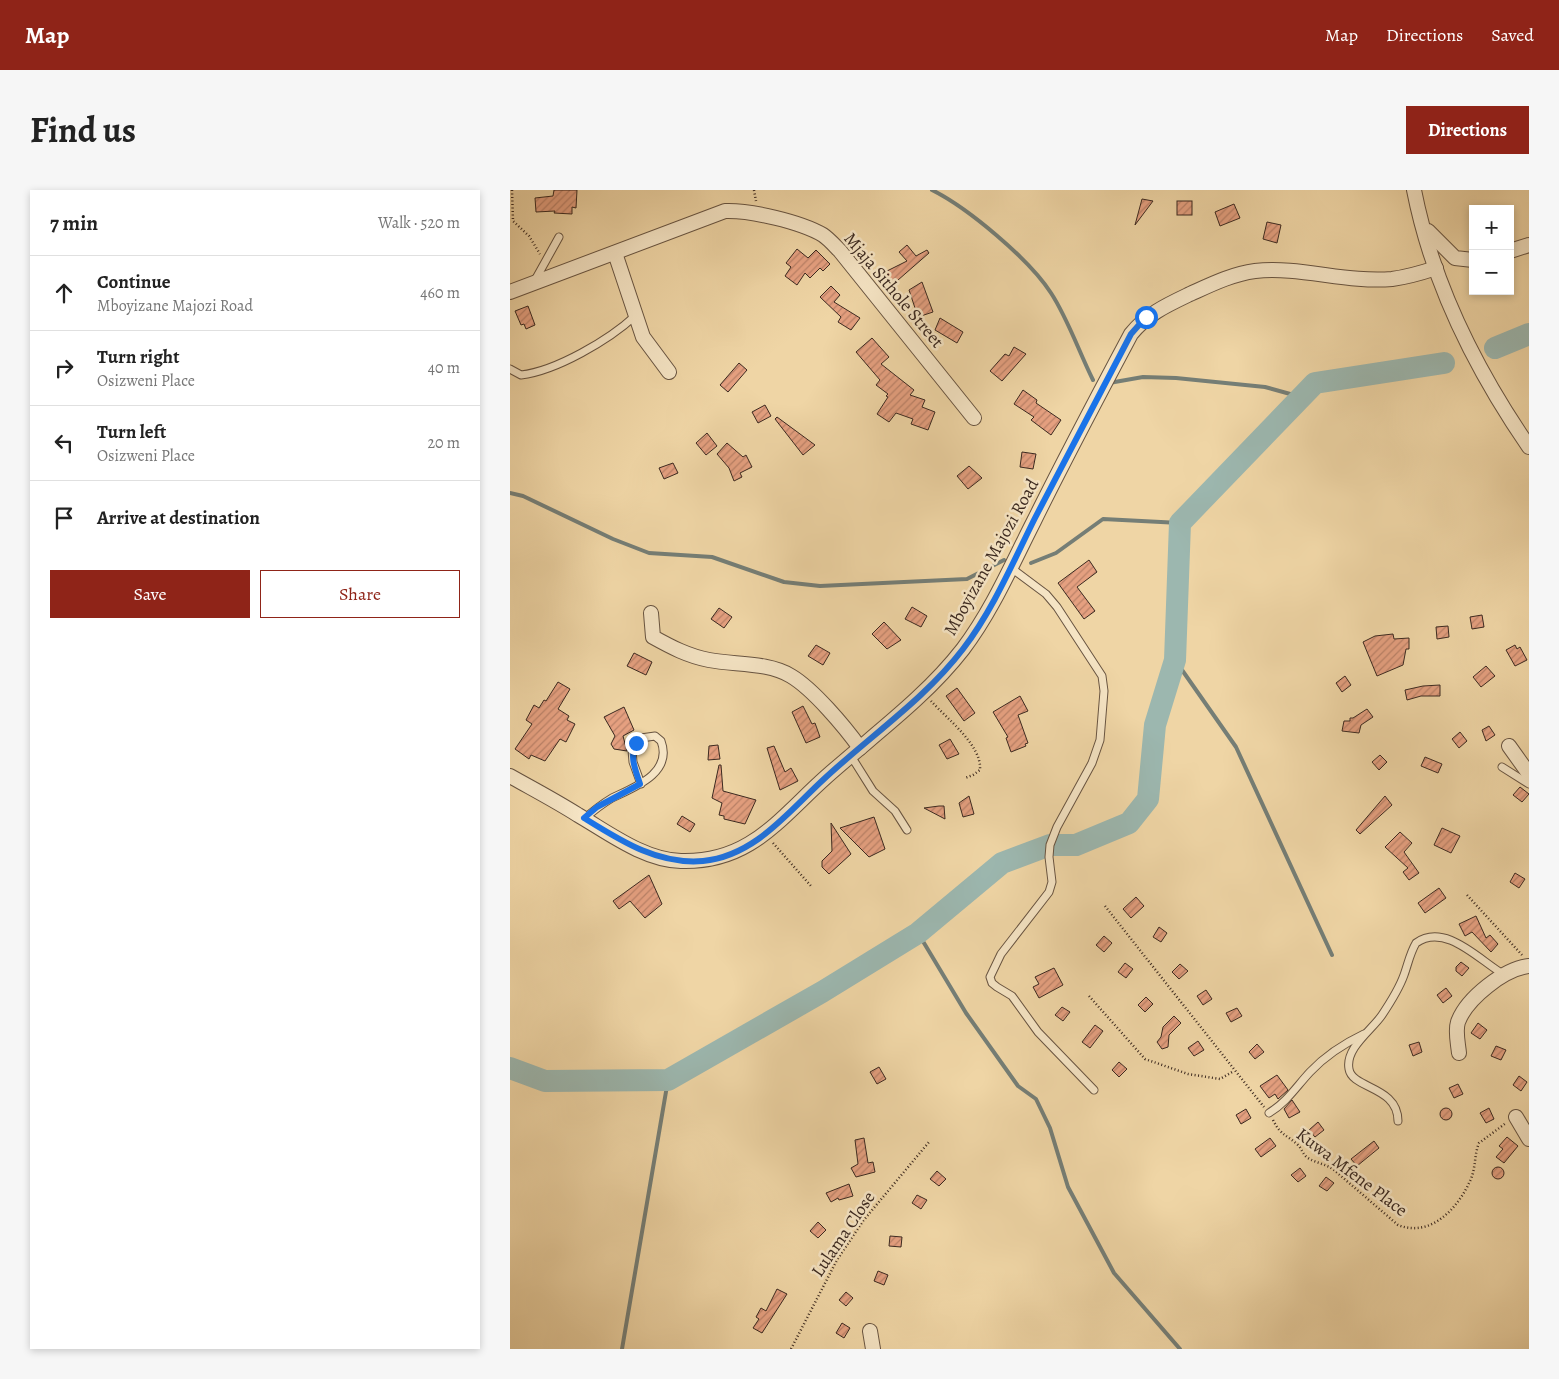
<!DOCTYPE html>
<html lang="en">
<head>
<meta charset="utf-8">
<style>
	:root { --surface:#fff; --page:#f6f6f6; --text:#222; --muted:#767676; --line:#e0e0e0; --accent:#8f2418 }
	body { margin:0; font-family:Alegreya,serif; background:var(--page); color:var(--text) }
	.controls { position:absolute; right:15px; top:15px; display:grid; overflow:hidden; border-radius:0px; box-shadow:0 2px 8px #0003 }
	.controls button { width:45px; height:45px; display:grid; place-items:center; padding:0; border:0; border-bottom:1px solid var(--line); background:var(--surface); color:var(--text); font:25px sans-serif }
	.stop { position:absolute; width:15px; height:15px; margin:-11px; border:4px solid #1a73e8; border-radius:50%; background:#fff }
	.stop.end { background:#1a73e8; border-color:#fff; box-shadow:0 1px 5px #0008 }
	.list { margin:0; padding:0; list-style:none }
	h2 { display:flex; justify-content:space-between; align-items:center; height:65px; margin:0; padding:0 20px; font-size:21px }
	h2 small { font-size:16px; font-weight:400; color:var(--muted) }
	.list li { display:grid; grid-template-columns:32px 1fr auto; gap:15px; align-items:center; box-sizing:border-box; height:75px; padding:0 20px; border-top:1px solid var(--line) }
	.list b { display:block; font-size:19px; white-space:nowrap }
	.list p { margin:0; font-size:16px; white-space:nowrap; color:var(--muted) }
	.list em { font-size:16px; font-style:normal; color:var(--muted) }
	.actions { display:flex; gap:10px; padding:15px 20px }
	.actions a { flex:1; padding:11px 0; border:1px solid var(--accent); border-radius:0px; text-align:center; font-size:18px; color:var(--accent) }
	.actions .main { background:var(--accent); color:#fff }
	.icon { flex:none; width:28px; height:28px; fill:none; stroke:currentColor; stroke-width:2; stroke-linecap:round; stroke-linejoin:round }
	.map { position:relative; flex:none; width:1019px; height:1159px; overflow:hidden; border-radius:0px }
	header { display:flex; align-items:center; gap:30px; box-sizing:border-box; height:70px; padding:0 25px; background:var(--accent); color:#fff }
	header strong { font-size:24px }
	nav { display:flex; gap:28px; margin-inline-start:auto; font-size:18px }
	.intro { display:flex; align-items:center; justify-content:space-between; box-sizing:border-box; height:120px; padding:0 30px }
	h1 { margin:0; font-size:35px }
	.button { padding:12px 22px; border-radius:0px; background:var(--accent); color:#fff; font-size:18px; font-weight:700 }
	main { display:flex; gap:30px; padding:0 30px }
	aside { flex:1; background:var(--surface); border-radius:0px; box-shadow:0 2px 8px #0003 }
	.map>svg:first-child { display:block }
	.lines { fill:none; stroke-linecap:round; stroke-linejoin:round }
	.stream { stroke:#757e76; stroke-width:4 }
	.river { stroke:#9cb7af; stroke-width:22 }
	.building { fill:url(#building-hatch); stroke:#3b2920 }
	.service-casing { stroke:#685441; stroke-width:9 }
	.minor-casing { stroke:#685441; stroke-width:16 }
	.path { stroke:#3b2920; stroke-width:2.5; stroke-dasharray:1 2.5; stroke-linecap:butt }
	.service { stroke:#f5e4c4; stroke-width:7 }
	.minor { stroke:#f5e4c4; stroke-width:14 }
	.route { stroke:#1a73e8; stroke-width:6 }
	.labels { text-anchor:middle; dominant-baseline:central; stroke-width:5; stroke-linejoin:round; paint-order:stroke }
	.street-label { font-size:18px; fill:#3b2920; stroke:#f5e4c4 }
</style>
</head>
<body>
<header>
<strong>Map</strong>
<nav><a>Map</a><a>Directions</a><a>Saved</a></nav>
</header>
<div class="intro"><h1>Find us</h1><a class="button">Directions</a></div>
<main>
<aside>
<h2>7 min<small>Walk · 520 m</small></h2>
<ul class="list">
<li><svg class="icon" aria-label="ahead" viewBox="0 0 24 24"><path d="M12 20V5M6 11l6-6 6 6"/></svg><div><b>Continue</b><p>Mboyizane Majozi Road</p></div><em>460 m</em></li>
<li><svg class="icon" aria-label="right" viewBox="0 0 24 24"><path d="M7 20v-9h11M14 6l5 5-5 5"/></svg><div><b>Turn right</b><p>Osizweni Place</p></div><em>40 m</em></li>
<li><svg class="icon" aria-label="left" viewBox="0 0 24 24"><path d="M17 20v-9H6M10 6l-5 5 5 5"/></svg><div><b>Turn left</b><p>Osizweni Place</p></div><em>20 m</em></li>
<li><svg class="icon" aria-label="arrive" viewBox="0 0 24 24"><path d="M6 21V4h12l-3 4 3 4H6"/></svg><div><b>Arrive at destination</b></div></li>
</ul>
<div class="actions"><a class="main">Save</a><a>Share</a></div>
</aside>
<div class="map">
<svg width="1019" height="1159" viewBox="0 0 1019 1159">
	<defs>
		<pattern id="building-hatch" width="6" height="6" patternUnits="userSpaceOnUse" patternTransform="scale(1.25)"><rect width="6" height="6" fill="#e5a080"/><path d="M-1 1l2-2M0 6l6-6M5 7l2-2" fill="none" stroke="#bb8268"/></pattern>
	</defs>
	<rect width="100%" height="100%" fill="#efd5a5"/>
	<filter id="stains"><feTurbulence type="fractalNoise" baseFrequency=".004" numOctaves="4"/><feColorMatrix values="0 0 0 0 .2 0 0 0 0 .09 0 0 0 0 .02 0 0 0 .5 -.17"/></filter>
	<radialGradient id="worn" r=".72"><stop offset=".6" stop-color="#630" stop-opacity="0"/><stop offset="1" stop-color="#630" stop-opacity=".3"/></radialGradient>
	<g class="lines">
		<g class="stream">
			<path d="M 422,0 C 458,18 519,69 541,103 C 558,129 569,162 583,190"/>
			<polyline points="599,193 633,187 666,188 755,197 791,207"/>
			<polyline points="0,303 13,306 103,349 139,363 202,367 274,392 310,396 457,389 494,370"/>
			<polyline points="521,373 546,363 593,329 670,333"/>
			<polyline points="665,470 726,557 822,765"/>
			<polyline points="408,743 456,823 508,896 526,909 540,938 558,997 604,1083 670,1159"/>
			<polyline points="112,1159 158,890"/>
		</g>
		<g class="river">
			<polyline points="985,158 1019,144"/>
			<polyline points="0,878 35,891 158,890 312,802 408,743 492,673 540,655 566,655 619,633 638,609 645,535 665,470 670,333 805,193 934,173"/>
		</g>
	</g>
	<g class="building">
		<polygon points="44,0 67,0 66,18 62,17 62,24 44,23 45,21 26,22 25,8 43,6"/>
		<polygon points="632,9 643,11 625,35"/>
		<rect x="667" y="11" width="15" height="14"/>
		<polygon points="724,14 730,28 710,36 705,22"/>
		<polygon points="757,32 771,35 767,53 753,49"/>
		<polygon points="397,55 406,66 417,60 419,63 380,97 373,83 397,71 389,62"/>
		<polygon points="287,59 298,68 306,60 320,74 313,81 310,78 300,88 295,83 287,95 275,86 281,77 276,73"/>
		<polygon points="412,92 423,122 408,127 399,100"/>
		<polygon points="321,96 330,105 324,112 350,128 341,140 328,132 331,127 310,107"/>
		<polygon points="18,116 25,135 16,139 14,134 11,135 5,121"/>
		<polygon points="430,128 453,142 447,153 425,140"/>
		<polygon points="362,148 379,167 371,174 404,200 400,205 415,210 412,217 425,222 418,240 401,234 403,229 386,223 379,232 367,224 378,207 376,206 378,204 366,195 370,190 346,162"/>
		<polygon points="504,157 516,164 492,191 480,181 495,164 499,166"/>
		<polygon points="229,173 237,180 218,202 210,195"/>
		<polygon points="513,200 527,210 526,213 551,230 541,245 521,230 524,227 504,214"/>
		<polygon points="255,215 261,226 248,233 242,222"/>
		<polygon points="267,227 305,255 293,265 265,229"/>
		<polygon points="197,243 207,256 196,265 186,253"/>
		<polygon points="217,253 233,267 236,265 242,277 230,283 232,287 224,291 219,278 207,264"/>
		<polygon points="512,262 526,264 523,279 510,277"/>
		<polygon points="163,273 168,283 154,289 149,278"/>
		<polygon points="459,276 472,288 458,299 447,286"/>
		<polygon points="579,370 587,382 567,397 585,421 574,429 548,393"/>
		<polygon points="402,417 417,426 411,437 395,429"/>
		<polygon points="209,418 222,427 214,438 201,429"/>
		<polygon points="972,425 974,437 962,439 960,427"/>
		<polygon points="374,432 391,450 377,459 362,444"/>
		<polygon points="938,436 939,447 927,449 926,437"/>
		<polygon points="883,444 884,449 899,448 899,459 896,459 893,475 867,486 853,452 865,446"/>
		<polygon points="306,455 320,463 313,475 298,466"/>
		<polygon points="1005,455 1007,459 1010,457 1017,470 1005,476 996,460"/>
		<polygon points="124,463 142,472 136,485 117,476"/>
		<polygon points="976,476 985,486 971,497 963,487"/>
		<polygon points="835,486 841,495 832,502 826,493"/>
		<polygon points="48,492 60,499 48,519 59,526 57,530 65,534 56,552 50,549 35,571 21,565 19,569 5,559 22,534 16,530 24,515 29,518 34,510 36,511"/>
		<polygon points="930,495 930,506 911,506 897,510 895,500 913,496"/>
		<polygon points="447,498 465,523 454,531 436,506"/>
		<polygon points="510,506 518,521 508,525 518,553 515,554 516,556 501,562 496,548 498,547 483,522"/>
		<polygon points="293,516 302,534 305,533 310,547 296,553 282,522"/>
		<polygon points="114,517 124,540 113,546 117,561 104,559 101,554 105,546 94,527"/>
		<polygon points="857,519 863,527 851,535 849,543 832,541 834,531 840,531 840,528 843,528"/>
		<polygon points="979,536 985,545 976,551 972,540"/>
		<polygon points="950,542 957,551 949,558 942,549"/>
		<polygon points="440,549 449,564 437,569 429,555"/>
		<polygon points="208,555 210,569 198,570 199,556"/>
		<polygon points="264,556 275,582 281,578 288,591 270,600 257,558"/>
		<polygon points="870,565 877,572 869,580 862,572"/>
		<polygon points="915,567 932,574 928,583 911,576"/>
		<polygon points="209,575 211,575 213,601 246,610 235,634 214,629 214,626 209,625 212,613 202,608"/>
		<polygon points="1010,597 1019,604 1012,612 1003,605"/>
		<polygon points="459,606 464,624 453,627 449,613"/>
		<polygon points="875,606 882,615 850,644 846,640"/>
		<polygon points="429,616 434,616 435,629 414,618"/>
		<polygon points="172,626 185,634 180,642 167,634"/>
		<polygon points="364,627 375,659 359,667 330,638"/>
		<polygon points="321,633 341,664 319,684 312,677 312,671 322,661"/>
		<polygon points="932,638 950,646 941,663 924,655"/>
		<polygon points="890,642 902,653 894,662 909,683 899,690 893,682 898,678 875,657"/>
		<polygon points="1005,683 1015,689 1009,698 1000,692"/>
		<polygon points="139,685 152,714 135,728 120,711 109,719 103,711"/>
		<polygon points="929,698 936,708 915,723 908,713"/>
		<polygon points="626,707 634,716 621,728 613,719"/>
		<polygon points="966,726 976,748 980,745 988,754 981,762 962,742 955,746 949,734"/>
		<polygon points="649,737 657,743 651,752 643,747"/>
		<polygon points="594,746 602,753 594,762 586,755"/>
		<polygon points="951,772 959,778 952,786 946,781 946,777"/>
		<polygon points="615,773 623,779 616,788 608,782"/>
		<polygon points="670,774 678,781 669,789 662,782"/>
		<polygon points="544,778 553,795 529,808 523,797 529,794 525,787"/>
		<polygon points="936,798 942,806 933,813 927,805"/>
		<polygon points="696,800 702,809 693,815 687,806"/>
		<polygon points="636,807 643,814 635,822 628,815"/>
		<polygon points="552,817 560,822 553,831 545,825"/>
		<polygon points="727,818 732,826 721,832 716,823"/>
		<polygon points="664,826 671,833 659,845 658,857 652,859 647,852 651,847 653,837"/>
		<polygon points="968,833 977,840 970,849 961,843"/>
		<polygon points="585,835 593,841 580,858 572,852"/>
		<polygon points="688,851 694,860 684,866 678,858"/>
		<polygon points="909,852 912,862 903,866 899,855"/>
		<polygon points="747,854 754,862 745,869 739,862"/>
		<polygon points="986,856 996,860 991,870 981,866"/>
		<polygon points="609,872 617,879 609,887 602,880"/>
		<polygon points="369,877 376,889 367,894 360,882"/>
		<polygon points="767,885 778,900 768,909 765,904 759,908 750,896"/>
		<polygon points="1009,886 1017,892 1011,901 1003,895"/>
		<polygon points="948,894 953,904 944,908 939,898"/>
		<polygon points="782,910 790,922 779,928 774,919"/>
		<polygon points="979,918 984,929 976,933 970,923"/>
		<circle cx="936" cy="924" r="6"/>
		<polygon points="736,919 741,928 731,934 726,925"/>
		<polygon points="808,932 814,940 805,947 799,940"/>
		<polygon points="997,947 1008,956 994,973 986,967 993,959 989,956"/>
		<polygon points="354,948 358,973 363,972 365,982 346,987 341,978 348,974 345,950"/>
		<polygon points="760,948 766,956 751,967 745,959"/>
		<polygon points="864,951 869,958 847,976 841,969"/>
		<circle cx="988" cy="983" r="6"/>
		<polygon points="790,978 796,986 788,992 781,985"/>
		<polygon points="427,981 436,989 429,996 420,989"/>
		<polygon points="816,987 824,993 817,1001 809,996"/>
		<polygon points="339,994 343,1006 329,1010 328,1008 321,1012 316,1003"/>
		<polygon points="407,1005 417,1010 411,1019 402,1013"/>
		<polygon points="308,1032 316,1040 308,1048 300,1041"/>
		<polygon points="380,1046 392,1047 391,1057 379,1056"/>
		<polygon points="368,1081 378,1085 374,1095 364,1091"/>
		<polygon points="267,1099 277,1104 252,1143 243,1138 249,1129 246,1127 251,1118 256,1121"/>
		<polygon points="336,1102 343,1108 336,1116 329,1110"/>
		<polygon points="332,1133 340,1138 334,1148 326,1143"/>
	</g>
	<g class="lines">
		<defs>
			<g id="service">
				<polyline points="24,92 49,47"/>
				<path d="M 0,179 L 11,185 C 46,181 99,150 125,126"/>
				<polyline points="501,378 536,404 547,417 592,486 594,501 590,550 582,573 547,637 540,655 539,667 542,692 539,702 491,764 480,787 482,793 487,797 502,806 528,842 584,900"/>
				<polyline points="341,566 363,601 385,621 397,640"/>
				<polyline points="992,577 1019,594"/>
				<path d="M 74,629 C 83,621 92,614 102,608 C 125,597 163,583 151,551 L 145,546 L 131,548 L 122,560 L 123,572 L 131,594"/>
				<path d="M 759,923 C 777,912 786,897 800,882 C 816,865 833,854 854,844"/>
				<path d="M 888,931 C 888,896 842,899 839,879 C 835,858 862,840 872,825 C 880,813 889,799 894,785 C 898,774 900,763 906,753 C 935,732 969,770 993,784"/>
			</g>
			<g id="minor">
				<path d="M 904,0 C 922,92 966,180 1019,257"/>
				<polyline points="918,41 945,68 963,70"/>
				<polyline points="1000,61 1019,55"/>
				<polyline points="105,63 133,147 159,182"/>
				<path d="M 0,102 L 215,21 C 240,20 291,32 313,45 C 319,49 325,56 330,61 L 464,228"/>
				<path d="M 141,423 L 143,447 C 161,457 178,466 199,470 C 225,475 258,472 281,486 C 303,499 335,537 350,558"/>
				<polyline points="999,556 1019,584"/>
				<path d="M 0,586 C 23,599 46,611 68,625 C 99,643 134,670 171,671 C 240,673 269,629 316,587 C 362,546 415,508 453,459 C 482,421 502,374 524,331 C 555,268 588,206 621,144 C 637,124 657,115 680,104 C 700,95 722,84 745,81 C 790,76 836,93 882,89 C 897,87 911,83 926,78"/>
				<path d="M 949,863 C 948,853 945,841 948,832 C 957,808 994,779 1019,776"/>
				<polyline points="1006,927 1019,949"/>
				<polyline points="360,1141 363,1159"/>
			</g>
		</defs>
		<use href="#service" class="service-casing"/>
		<use href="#minor" class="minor-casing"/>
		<g class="path">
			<polyline points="2,0 3,31 19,46 30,64"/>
			<polyline points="244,0 246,11"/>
			<path d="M 421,511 C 437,529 472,555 470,580 L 463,585 L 455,588"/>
			<polyline points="263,653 301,696"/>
			<polyline points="957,705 1012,765"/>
			<polyline points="595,716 754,917"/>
			<polyline points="579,806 635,869 678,884 710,889 724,881"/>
			<path d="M 763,930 C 771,946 776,944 788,955 C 792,959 793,965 798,968 C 806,973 816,974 824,980 L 888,1035 C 921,1048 948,1018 960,991 C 966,979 964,965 969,953 L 996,933"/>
			<polyline points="281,1159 327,1070 353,1031 419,952"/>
		</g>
		<use href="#service" class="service"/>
		<use href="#minor" class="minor"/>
	</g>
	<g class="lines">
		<path class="route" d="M 126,553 C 119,567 126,581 130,594 L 87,617 L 74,628 C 111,651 148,675 193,671 C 245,666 278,622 314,589 C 360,546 415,509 453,459 C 483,420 503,372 525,328 C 557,267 589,205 621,144 L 636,127"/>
	</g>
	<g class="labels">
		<g class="street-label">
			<text transform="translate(384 100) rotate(50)">Mjaja Sithole Street</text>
			<text transform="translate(481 367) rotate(-61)">Mboyizane Majozi Road</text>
			<text transform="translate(842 982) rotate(37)">Kuwa Mfene Place</text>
			<text transform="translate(333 1044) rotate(-56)">Lulama Close</text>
		</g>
	</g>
	<rect width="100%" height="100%" filter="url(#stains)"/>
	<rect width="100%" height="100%" fill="url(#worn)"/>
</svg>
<div class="controls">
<button>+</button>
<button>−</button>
</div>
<div class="stop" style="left:636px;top:127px"></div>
<div class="stop end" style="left:126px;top:553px"></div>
</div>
</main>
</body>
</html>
